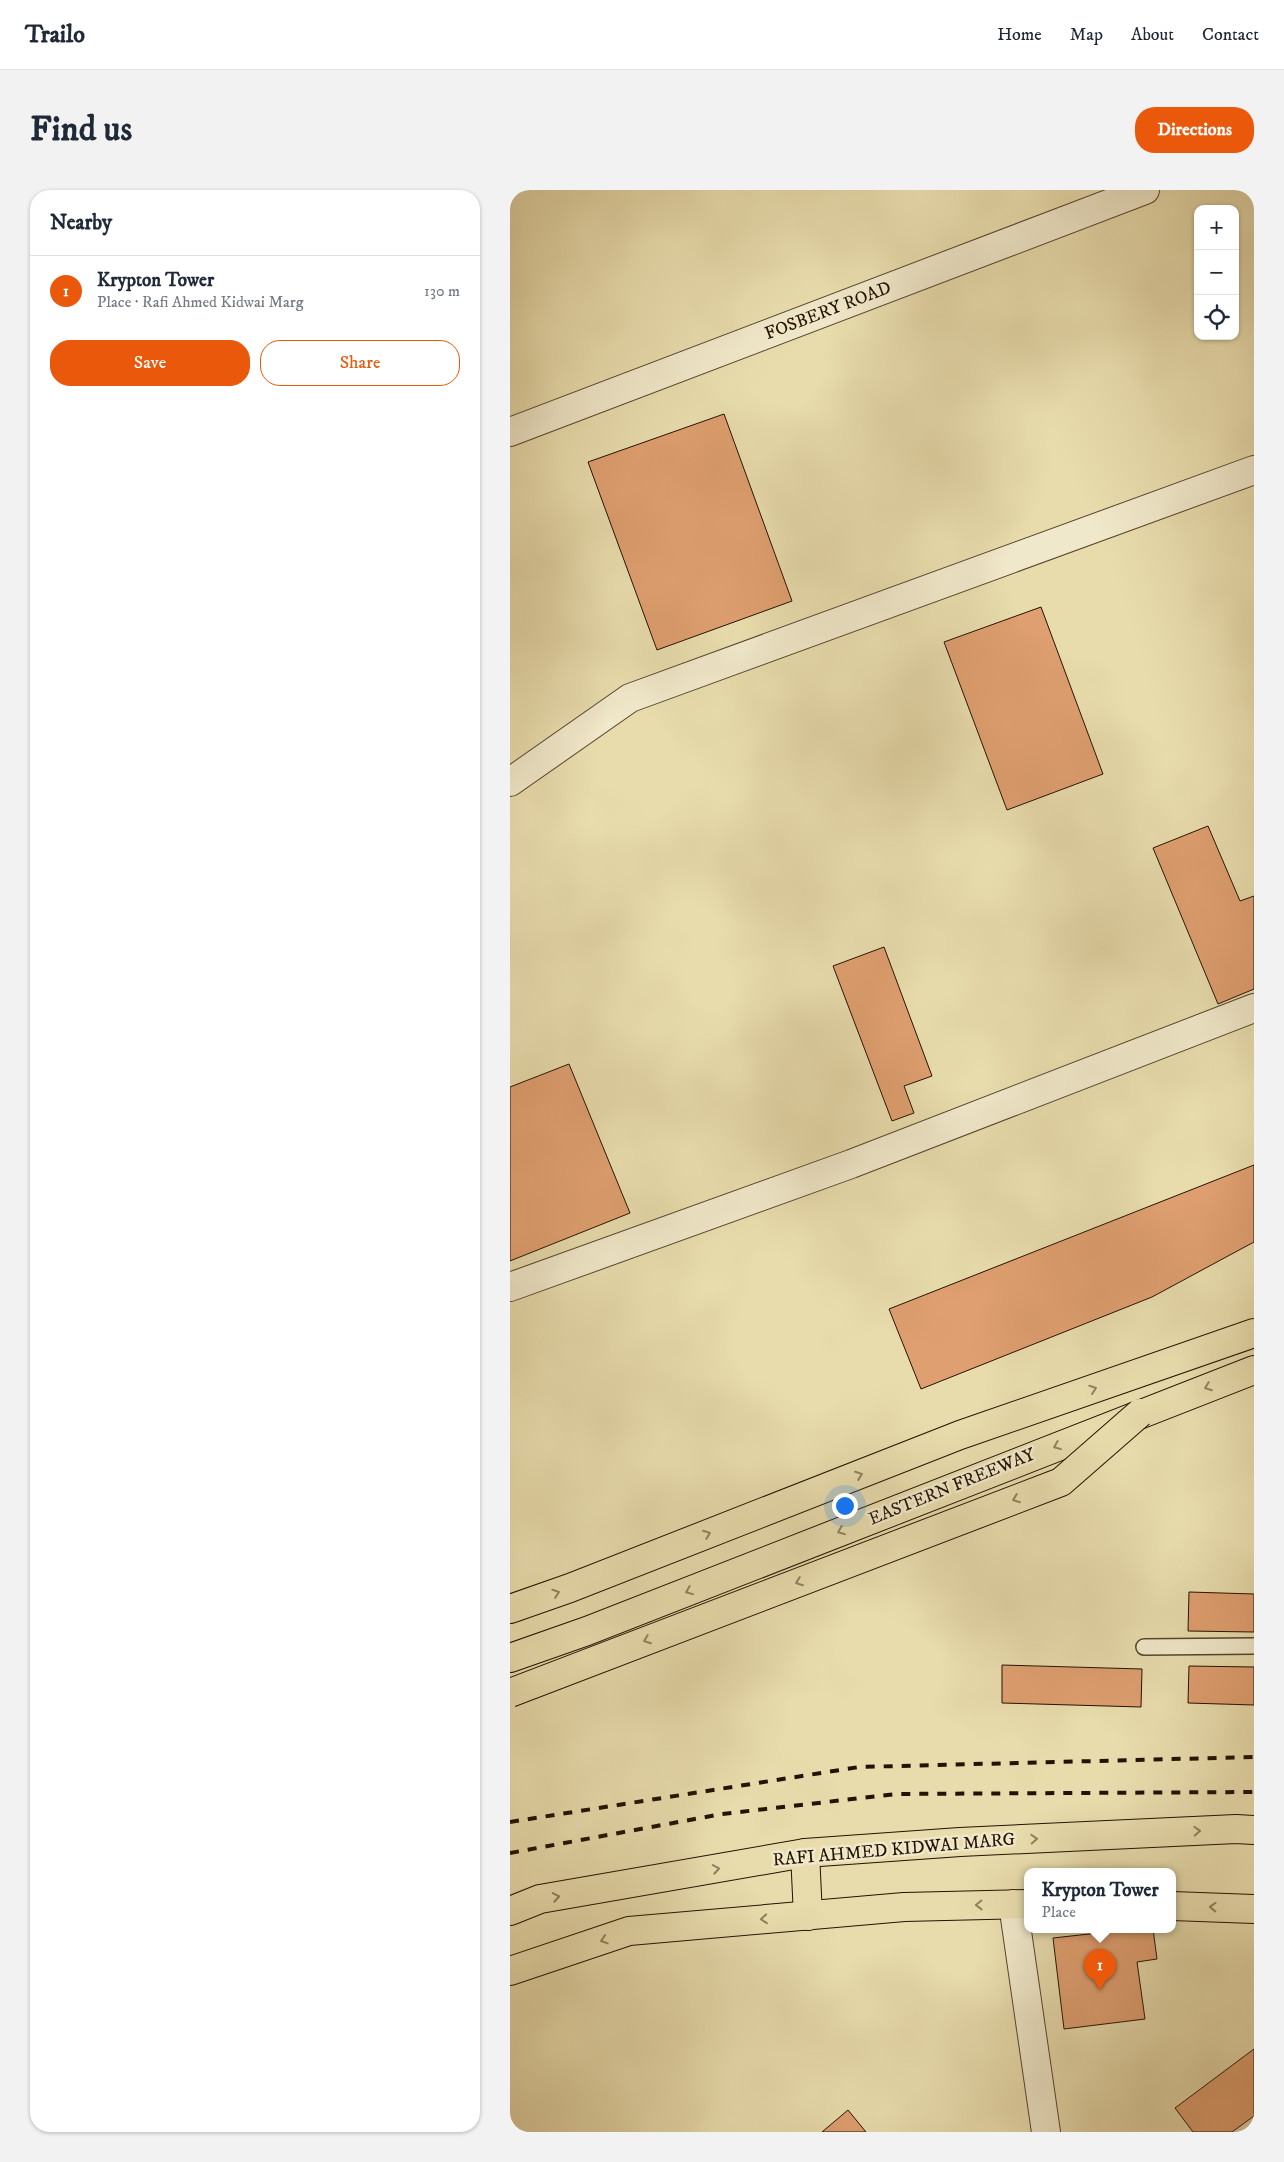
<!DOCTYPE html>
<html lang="en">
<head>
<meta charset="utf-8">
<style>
	:root { --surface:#fff; --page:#f2f2f3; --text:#1f2937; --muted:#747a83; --line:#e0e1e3; --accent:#ea580c }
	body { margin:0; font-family:"IM FELL DW Pica",serif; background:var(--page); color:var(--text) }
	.controls { position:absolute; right:15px; top:15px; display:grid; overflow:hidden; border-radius:10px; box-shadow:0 1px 4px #0004 }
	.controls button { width:45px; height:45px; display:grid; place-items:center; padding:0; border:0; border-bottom:1px solid var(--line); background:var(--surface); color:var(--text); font:25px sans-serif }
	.you { position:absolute; left:334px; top:1315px; width:18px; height:18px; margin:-12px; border:4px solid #fff; border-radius:50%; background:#1a73e8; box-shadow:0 0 0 8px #1a73e833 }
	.badge { display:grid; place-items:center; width:32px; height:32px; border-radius:50%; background:var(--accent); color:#fff; font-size:16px; font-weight:700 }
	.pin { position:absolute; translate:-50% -41px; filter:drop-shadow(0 1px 2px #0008) }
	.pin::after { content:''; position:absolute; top:26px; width:18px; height:15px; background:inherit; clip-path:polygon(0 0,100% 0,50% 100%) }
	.popup { position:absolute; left:514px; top:1678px; width:152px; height:65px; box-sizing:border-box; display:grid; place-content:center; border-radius:10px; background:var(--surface); filter:drop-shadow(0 1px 4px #0005); font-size:16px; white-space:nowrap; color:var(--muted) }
	.popup b { font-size:19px; color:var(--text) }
	.popup::after { content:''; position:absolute; left:50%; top:100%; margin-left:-10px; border:10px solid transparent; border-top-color:var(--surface) }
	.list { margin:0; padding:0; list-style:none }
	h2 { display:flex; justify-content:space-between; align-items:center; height:65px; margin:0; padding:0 20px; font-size:21px }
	h2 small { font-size:16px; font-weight:400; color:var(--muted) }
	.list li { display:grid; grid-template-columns:32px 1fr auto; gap:15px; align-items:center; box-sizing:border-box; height:70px; padding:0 20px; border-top:1px solid var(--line) }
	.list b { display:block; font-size:19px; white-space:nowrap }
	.list p { margin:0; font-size:16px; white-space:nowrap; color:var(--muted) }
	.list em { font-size:16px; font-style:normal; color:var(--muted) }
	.actions { display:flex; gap:10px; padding:15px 20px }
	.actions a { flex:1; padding:11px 0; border:1px solid var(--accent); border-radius:20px; text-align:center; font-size:18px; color:var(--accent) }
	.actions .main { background:var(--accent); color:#fff }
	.icon { flex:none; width:28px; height:28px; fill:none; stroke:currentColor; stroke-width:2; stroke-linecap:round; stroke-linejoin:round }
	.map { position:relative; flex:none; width:744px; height:1942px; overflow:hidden; border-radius:20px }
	header { display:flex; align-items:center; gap:30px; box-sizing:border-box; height:70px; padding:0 25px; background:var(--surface); border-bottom:1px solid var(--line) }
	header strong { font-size:24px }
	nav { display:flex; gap:28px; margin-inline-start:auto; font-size:18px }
	.intro { display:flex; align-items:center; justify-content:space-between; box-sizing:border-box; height:120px; padding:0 30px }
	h1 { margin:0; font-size:35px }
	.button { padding:12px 22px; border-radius:20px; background:var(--accent); color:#fff; font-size:18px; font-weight:700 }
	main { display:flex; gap:30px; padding:0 30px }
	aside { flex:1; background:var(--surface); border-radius:20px; box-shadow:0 1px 4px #0004 }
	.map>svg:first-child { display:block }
	.building { fill:#df9f70; stroke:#241200 }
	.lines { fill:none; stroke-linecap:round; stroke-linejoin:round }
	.lane-casing { stroke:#55442b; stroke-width:18 }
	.street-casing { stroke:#55442b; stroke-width:30 }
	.primary-casing { stroke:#241200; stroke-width:30 }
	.highway-casing { stroke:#241200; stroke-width:30 }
	.lane { stroke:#f0e8ca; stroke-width:15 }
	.street { stroke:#f0e8ca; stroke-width:28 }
	.primary { stroke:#e8dcad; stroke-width:28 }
	.highway { stroke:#e8dcad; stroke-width:28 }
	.rail { stroke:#241200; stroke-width:4; stroke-dasharray:9 9; stroke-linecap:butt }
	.highway-bridge-casing { stroke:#241200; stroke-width:30; stroke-linecap:butt }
	.highway-bridge { stroke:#e8dcad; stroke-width:28 }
	.oneway { stroke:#90815f }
	.labels { text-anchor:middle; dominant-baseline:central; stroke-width:5; stroke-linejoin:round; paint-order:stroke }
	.street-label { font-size:18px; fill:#241200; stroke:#f0e8ca }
</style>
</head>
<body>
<header>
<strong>Trailo</strong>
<nav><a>Home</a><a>Map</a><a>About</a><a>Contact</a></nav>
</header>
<div class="intro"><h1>Find us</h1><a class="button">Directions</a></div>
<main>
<aside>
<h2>Nearby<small></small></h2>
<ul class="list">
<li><span class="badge">1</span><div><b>Krypton Tower</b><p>Place · Rafi Ahmed Kidwai Marg</p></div><em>130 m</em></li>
</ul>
<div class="actions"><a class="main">Save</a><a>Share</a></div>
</aside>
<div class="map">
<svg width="744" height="1942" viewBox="0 0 744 1942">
	<rect width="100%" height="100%" fill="#e8dcad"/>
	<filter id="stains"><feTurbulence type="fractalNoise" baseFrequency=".004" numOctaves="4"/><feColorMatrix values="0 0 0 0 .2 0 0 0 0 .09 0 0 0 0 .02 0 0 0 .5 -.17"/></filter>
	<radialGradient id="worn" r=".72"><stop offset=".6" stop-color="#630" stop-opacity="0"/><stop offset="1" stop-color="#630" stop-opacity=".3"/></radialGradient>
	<g class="building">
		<polygon points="214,224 282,411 147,460 78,272"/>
		<polygon points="531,417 593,584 497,620 434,452"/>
		<polygon points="698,636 730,711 744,706 744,799 708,814 643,658"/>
		<polygon points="374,757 422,886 394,896 404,923 382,931 323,776"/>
		<polygon points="59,874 120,1023 0,1071 0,897"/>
		<polygon points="744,975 744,1052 642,1107 411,1199 379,1119"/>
		<polygon points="679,1402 744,1404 744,1442 678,1441"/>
		<polygon points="492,1475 632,1479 631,1517 492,1513"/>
		<polygon points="679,1476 744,1477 744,1515 678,1513"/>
		<polygon points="624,1739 643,1739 647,1769 627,1772 635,1829 554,1839 543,1748"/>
		<polygon points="744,1859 744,1926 722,1942 683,1942 665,1918"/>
		<polygon points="338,1920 356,1942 312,1942"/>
	</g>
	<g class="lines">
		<defs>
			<polyline id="lane" points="634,1457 744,1456"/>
			<g id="street">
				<polyline points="0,242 635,0"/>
				<polyline points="0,592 120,508 744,280"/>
				<polyline points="0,1097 341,974 744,818"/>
				<polyline points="503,1714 536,1942"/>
			</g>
			<g id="primary">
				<polyline points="295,1663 298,1726"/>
				<polyline points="662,1716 744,1719"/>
				<polyline points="0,1721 30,1709 295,1663 450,1652 726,1639 744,1640"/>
				<polyline points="0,1781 119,1741 394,1717 518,1714"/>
			</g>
			<g id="highway">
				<polyline points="0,1419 60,1398 450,1245 744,1143"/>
				<polyline points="0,1468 77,1441 744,1180"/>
			</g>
		</defs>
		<use href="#lane" class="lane-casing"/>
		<use href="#street" class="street-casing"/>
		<use href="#primary" class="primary-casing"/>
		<use href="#highway" class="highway-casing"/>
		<use href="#lane" class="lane"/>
		<use href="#street" class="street"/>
		<use href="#primary" class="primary"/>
		<use href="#highway" class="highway"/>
		<g class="rail">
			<polyline points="0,1632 349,1577 744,1567"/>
			<polyline points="0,1663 212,1624 386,1604 744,1602"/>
		</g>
		<defs>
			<polyline id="highway-bridge" points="0,1503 551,1292 630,1223"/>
		</defs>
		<use href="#highway-bridge" class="highway-bridge-casing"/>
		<use href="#highway-bridge" class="highway-bridge"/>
	</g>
	<defs><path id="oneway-chevron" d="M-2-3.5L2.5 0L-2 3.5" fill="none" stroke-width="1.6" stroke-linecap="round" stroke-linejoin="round" transform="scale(1.25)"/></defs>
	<g class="oneway">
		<use href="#oneway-chevron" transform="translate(698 1197) rotate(159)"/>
		<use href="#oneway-chevron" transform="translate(583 1199) rotate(-19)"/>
		<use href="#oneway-chevron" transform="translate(547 1256) rotate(158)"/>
		<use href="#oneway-chevron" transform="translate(349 1285) rotate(-21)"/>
		<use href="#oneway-chevron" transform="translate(506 1309) rotate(159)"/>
		<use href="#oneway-chevron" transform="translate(331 1341) rotate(158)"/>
		<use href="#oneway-chevron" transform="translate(197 1344) rotate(-21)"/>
		<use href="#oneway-chevron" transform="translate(289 1392) rotate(159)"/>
		<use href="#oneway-chevron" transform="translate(179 1401) rotate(158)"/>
		<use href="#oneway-chevron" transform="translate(46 1403) rotate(-19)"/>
		<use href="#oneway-chevron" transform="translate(137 1450) rotate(159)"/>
		<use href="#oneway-chevron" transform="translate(687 1641) rotate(-3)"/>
		<use href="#oneway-chevron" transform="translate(524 1649) rotate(-3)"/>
		<use href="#oneway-chevron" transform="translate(206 1679) rotate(-10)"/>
		<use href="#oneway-chevron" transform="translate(46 1707) rotate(-10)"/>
		<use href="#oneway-chevron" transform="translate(469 1715) rotate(179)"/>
		<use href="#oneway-chevron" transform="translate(703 1717) rotate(-178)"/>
		<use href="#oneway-chevron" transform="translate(254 1729) rotate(175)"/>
		<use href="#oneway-chevron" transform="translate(94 1750) rotate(162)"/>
	</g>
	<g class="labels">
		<g class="street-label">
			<text transform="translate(318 121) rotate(-21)">FOSBERY ROAD</text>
			<text transform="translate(442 1297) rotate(-22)">EASTERN FREEWAY</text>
			<text transform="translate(384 1660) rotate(-5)">RAFI AHMED KIDWAI MARG</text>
		</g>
	</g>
	<rect width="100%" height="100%" filter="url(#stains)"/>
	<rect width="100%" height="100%" fill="url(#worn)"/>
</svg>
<div class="controls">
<button>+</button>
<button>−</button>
<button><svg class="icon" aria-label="locate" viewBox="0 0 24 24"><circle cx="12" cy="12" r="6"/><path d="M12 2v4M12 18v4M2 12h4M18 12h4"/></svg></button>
</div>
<div class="you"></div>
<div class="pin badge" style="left:590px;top:1800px">1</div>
<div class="popup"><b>Krypton Tower</b>Place</div>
</div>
</main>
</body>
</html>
